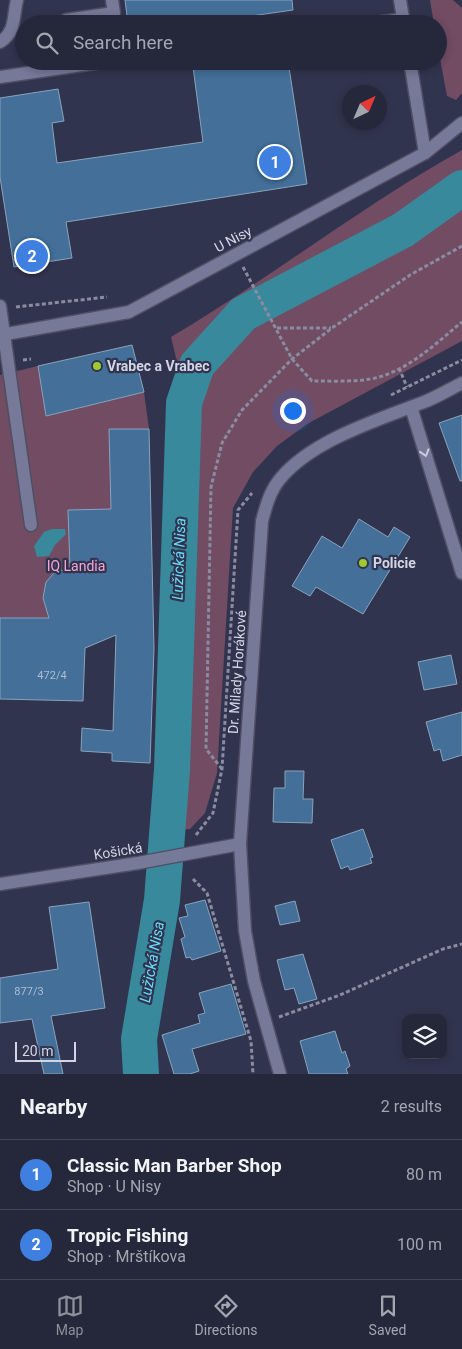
<!DOCTYPE html>
<html lang="en">
<head>
<meta charset="utf-8">
<style>
	:root { --surface:#25273a; --page:#2d2f42; --text:#f1f3f6; --muted:#a3a5af; --line:#424454; --accent:#8c9099 }
	body { margin:0; font-family:Roboto,sans-serif; background:var(--page); color:var(--text) }
	.controls { position:absolute; right:15px; bottom:15px; display:grid; overflow:hidden; border-radius:10px; box-shadow:0 2px 8px #0003 }
	.controls button { width:45px; height:45px; display:grid; place-items:center; padding:0; border:0; border-bottom:1px solid var(--line); background:var(--surface); color:var(--text); font:25px sans-serif }
	.compass { position:absolute; left:342px; top:85px; width:45px; height:45px; border-radius:50%; background:var(--surface); box-shadow:0 2px 8px #0003; rotate:44deg }
	.scale { position:absolute; left:15px; bottom:12px; width:61px; box-sizing:border-box; padding-left:5px; border:2px solid #d3d5e6; border-top:0; font-size:14px; line-height:18px; white-space:nowrap; color:#d3d5e6; -webkit-text-stroke:4px #31344e; paint-order:stroke }
	.you { position:absolute; left:292px; top:410px; width:18px; height:18px; margin:-12px; border:4px solid #fff; border-radius:50%; background:#1a73e8; box-shadow:0 0 0 8px #1a73e833 }
	.badge { display:grid; place-items:center; width:32px; height:32px; border-radius:50%; background:var(--accent); color:#fff; font-size:16px; font-weight:700 }
	.pin { position:absolute; translate:-50% -50%; border:2px solid #fff; box-shadow:0 1px 5px #0006 }
	.list { margin:0; padding:0; list-style:none }
	h2 { display:flex; justify-content:space-between; align-items:center; height:65px; margin:0; padding:0 20px; font-size:21px }
	h2 small { font-size:16px; font-weight:400; color:var(--muted) }
	.list li { display:grid; grid-template-columns:32px 1fr auto; gap:15px; align-items:center; box-sizing:border-box; height:70px; padding:0 20px; border-top:1px solid var(--line) }
	.list b { display:block; font-size:19px; white-space:nowrap }
	.list p { margin:0; font-size:16px; white-space:nowrap; color:var(--muted) }
	.list em { font-size:16px; font-style:normal; color:var(--muted) }
	.icon { flex:none; width:28px; height:28px; fill:none; stroke:currentColor; stroke-width:2; stroke-linecap:round; stroke-linejoin:round }
	.map { position:relative; flex:none; width:462px; height:1074px; overflow:hidden }
	.search { position:absolute; background:var(--surface); box-shadow:0 2px 8px #0003; left:15px; right:15px; top:15px; height:55px; display:flex; align-items:center; gap:12px; box-sizing:border-box; padding:0 18px; border-radius:28px; color:var(--muted); font-size:19px }
	.sheet { height:205px; background:var(--surface) }
	nav { display:flex; justify-content:space-around; align-items:center; box-sizing:border-box; height:70px; border-top:1px solid var(--line); background:var(--surface); font-size:14px; color:var(--muted) }
	nav a { display:grid; justify-items:center; gap:2px }
	nav .on { color:var(--accent) }
	.map>svg:first-child { display:block }
	.green { fill:#714c63 }
	.water { fill:#39899d }
	.lines { fill:none; stroke-linecap:round; stroke-linejoin:round }
	.river { stroke:#39899d; stroke-width:36 }
	.building { fill:#436f99; stroke:#8aa3bc }
	.minor-casing { stroke:#4e4f65; stroke-width:15 }
	.path { stroke:#8a8ca1; stroke-width:3; stroke-dasharray:4 2.5; stroke-linecap:butt }
	.minor { stroke:#767998; stroke-width:12 }
	.oneway { stroke:#caccde }
	.poi-dot { fill:#9fca2d; stroke:#31344e; stroke-width:2 }
	.labels { text-anchor:middle; dominant-baseline:central; stroke-width:4.5; stroke-linejoin:round; paint-order:stroke }
	.number-label { font-size:11px; fill:#afbcd3 }
	.street-label { font-size:14px; fill:#d3d5e6; stroke:#31344e }
	.poi-label { font-size:14px; font-weight:bold; fill:#d3d5e6; stroke:#31344e; text-anchor:start }
	.park-label { font-size:14px; fill:#f5a5d7; stroke:#31344e }
	.water-label { font-size:15px; font-style:italic; fill:#67dbfa; stroke:#31344e }
</style>
</head>
<body>
<div class="map">
<svg width="462" height="1074" viewBox="0 0 462 1074">
	<rect width="100%" height="100%" fill="#31344e"/>
	<g class="green">
		<polygon points="430,0 453,0 462,8 462,93 456,100 447,96 438,48 438,24 434,24"/>
		<path d="M 462,150 L 462,341 L 307,424 L 277,446 L 253,472 L 233,508 L 217,773 L 205,813 L 190,829 L 172,830 L 189,495 L 188,408 L 171,337 C 270,278 362,206 462,150 Z"/>
		<polygon points="38,366 46,416 144,392 149,429 153,631 115,632 105,640 84,649 0,670 0,375"/>
	</g>
	<polygon class="water" points="52,529 65,529 66,534 55,545 49,556 37,557 34,546 44,532"/>
	<g class="lines">
		<polyline class="river" points="141,1074 139,1039 162,900 172,770 184,403 197,365 243,314 403,230 462,188"/>
	</g>
	<g class="building">
		<polygon points="125,0 292,0 293,10 195,24 128,24"/>
		<polygon points="229,61 288,61 307,184 66,222 72,258 14,267 0,177 0,98 58,89 64,121 52,123 57,163 203,142 193,67"/>
		<polygon points="132,345 144,392 46,416 38,366"/>
		<polygon points="462,415 462,481 460,481 439,423"/>
		<polygon points="109,429 149,429 154,648 150,763 112,761 112,753 81,751 82,728 113,731 116,635 85,648 83,701 0,699 0,618 49,618 43,598 46,582 54,573 70,568 68,510 111,509"/>
		<polygon points="359,519 388,537 394,527 410,537 363,614 316,587 310,596 292,586 322,536 342,548"/>
		<polygon points="451,655 457,684 424,690 418,662"/>
		<polygon points="462,712 462,755 443,761 440,749 434,751 426,722"/>
		<polygon points="285,771 304,771 303,799 313,799 312,823 273,822 274,788 285,788"/>
		<polygon points="363,829 373,857 370,858 372,863 350,870 348,866 341,869 331,840"/>
		<polygon points="205,900 221,951 192,960 190,957 186,958 181,939 185,937 179,918 188,916 185,905"/>
		<polygon points="295,901 300,921 280,925 275,906"/>
		<polygon points="89,902 105,1008 51,1016 63,1074 44,1074 32,1019 0,1023 0,978 58,969 49,907"/>
		<polygon points="303,954 317,999 299,1004 294,988 285,990 277,960"/>
		<polygon points="231,984 246,1034 192,1049 199,1071 190,1074 174,1074 162,1035 200,1023 198,1015 205,1013 199,993"/>
		<polygon points="335,1031 342,1053 345,1051 350,1066 346,1069 348,1074 309,1074 300,1041"/>
	</g>
	<g class="lines">
		<defs>
			<g id="minor">
				<polyline points="400,0 404,24"/>
				<polyline points="66,20 114,13 112,0"/>
				<polyline points="369,24 403,19"/>
				<path d="M 0,42 C 16,33 13,15 17,0"/>
				<polyline points="410,61 425,153"/>
				<polyline points="0,77 109,61"/>
				<polyline points="0,306 31,525"/>
				<polyline points="0,335 129,312 425,153 462,123"/>
				<polyline points="411,407 462,573"/>
				<polyline points="0,884 138,863 240,844"/>
				<path d="M 280,1074 L 254,981 L 245,931 L 240,844 L 262,521 C 266,506 270,491 280,479 C 312,440 378,420 424,402 C 437,397 450,389 462,383"/>
			</g>
		</defs>
		<use href="#minor" class="minor-casing"/>
		<g class="path">
			<path d="M 243,267 L 292,359 L 312,381 C 331,381 352,382 371,379 C 407,372 435,344 462,322"/>
			<polyline points="16,307 107,297"/>
			<polyline points="277,328 331,328"/>
			<polyline points="23,360 31,359"/>
			<polyline points="399,368 407,387"/>
			<polyline points="391,395 462,360"/>
			<polyline points="222,769 206,749 211,487 222,443 242,410 292,359 332,328 410,275 462,246"/>
			<polyline points="196,835 213,813 222,769 238,510 252,493"/>
			<polyline points="193,879 207,893 251,1041 253,1074"/>
			<polyline points="279,1017 340,995 443,949 462,944"/>
		</g>
		<use href="#minor" class="minor"/>
	</g>
	<defs><path id="oneway-chevron" d="M-2-3.5L2.5 0L-2 3.5" fill="none" stroke-width="1.6" stroke-linecap="round" stroke-linejoin="round" transform="scale(1.25)"/></defs>
	<use class="oneway" href="#oneway-chevron" transform="translate(425 453) rotate(73)"/>
	<g class="poi-dot">
		<circle cx="97" cy="366" r="5"/>
		<circle cx="363" cy="563" r="5"/>
	</g>
	<g class="labels">
		<g class="number-label">
			<text x="52" y="675">472/4</text>
			<text x="29" y="991">877/3</text>
		</g>
		<g class="street-label">
			<text transform="translate(233 239) rotate(-28)">U Nisy</text>
			<text transform="translate(237 672) rotate(-86)">Dr. Milady Horákové</text>
			<text transform="translate(118 851) rotate(-9)">Košická</text>
		</g>
		<g class="poi-label">
			<text x="107" y="366">Vrabec a Vrabec</text>
			<text x="373" y="563">Policie</text>
		</g>
		<g class="park-label">
			<text x="76" y="566">IQ Landia</text>
		</g>
		<g class="water-label">
			<text transform="translate(179 559) rotate(-88)">Lužická Nisa</text>
			<text transform="translate(152 962) rotate(-80)">Lužická Nisa</text>
		</g>
	</g>
</svg>
<div class="controls">
<button><svg class="icon" aria-label="layers" viewBox="0 0 24 24"><path d="M12 4l9 5-9 5-9-5zM3 14l9 5 9-5"/></svg></button>
</div>
<svg class="compass" viewBox="-18 -18 36 36"><path d="M0-13l5 13h-10z" fill="#e53935"/><path d="M0 13l5-13h-10z" fill="#a3a5af"/></svg>
<div class="scale">20 m</div>
<div class="you"></div>
<div class="pin badge" style="left:275px;top:162px;background:#3f7fe0">1</div>
<div class="pin badge" style="left:32px;top:256px;background:#3f7fe0">2</div>
<div class="search"><svg class="icon" aria-label="search" viewBox="0 0 24 24"><circle cx="10" cy="10" r="6"/><path d="M15 15l6 6"/></svg>Search here</div>
</div>
<section class="sheet">
<h2>Nearby<small>2 results</small></h2>
<ul class="list">
<li><span class="badge" style="background:#3f7fe0">1</span><div><b>Classic Man Barber Shop</b><p>Shop · U Nisy</p></div><em>80 m</em></li>
<li><span class="badge" style="background:#3f7fe0">2</span><div><b>Tropic Fishing</b><p>Shop · Mrštíkova</p></div><em>100 m</em></li>
</ul>
</section>
<nav>
<a class="on"><svg class="icon" aria-label="map" viewBox="0 0 24 24"><path d="M3 6l6-2 6 2 6-2v14l-6 2-6-2-6 2zM9 4v14M15 6v14"/></svg>Map</a>
<a><svg class="icon" aria-label="directions" viewBox="0 0 24 24"><path d="M12 3l9 9-9 9-9-9zM9 14v-3h6M13 9l2 2-2 2"/></svg>Directions</a>
<a><svg class="icon" aria-label="saved" viewBox="0 0 24 24"><path d="M7 4h10v16l-5-4-5 4z"/></svg>Saved</a>
</nav>
</body>
</html>
